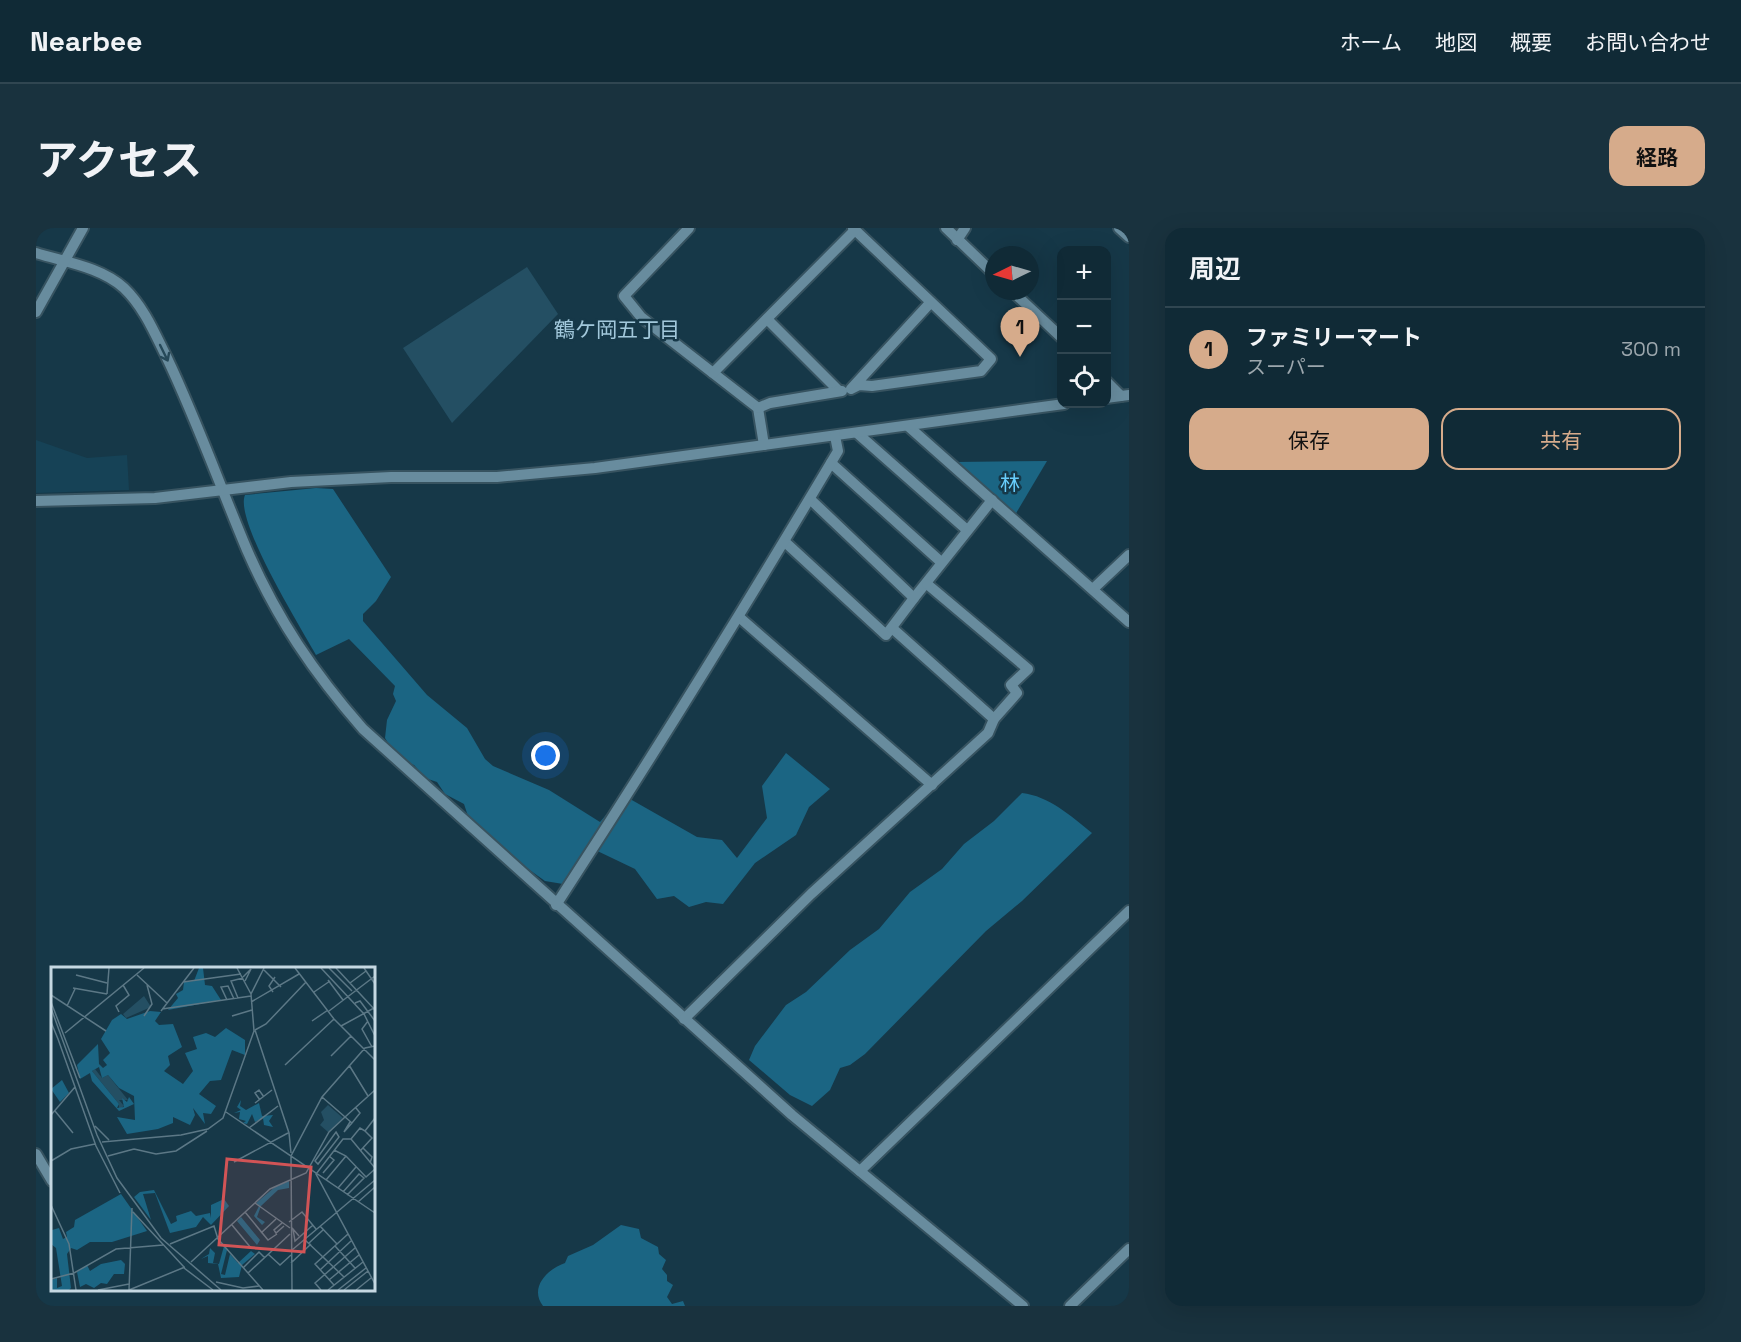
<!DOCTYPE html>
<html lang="ja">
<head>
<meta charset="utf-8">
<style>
	:root { --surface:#102a36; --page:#19323e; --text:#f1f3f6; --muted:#9ca7ad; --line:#304651; --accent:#d6ab8b }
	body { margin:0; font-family:"Space Grotesk","Noto Sans JP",sans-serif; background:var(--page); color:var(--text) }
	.controls { position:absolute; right:18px; top:18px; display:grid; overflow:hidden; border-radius:12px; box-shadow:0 6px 24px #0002 }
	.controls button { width:54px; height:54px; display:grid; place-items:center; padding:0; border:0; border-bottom:2px solid var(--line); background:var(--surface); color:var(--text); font:30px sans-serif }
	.compass { position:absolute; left:949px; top:18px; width:54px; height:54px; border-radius:50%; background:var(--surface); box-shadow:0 6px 24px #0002; rotate:265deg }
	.you { position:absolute; left:510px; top:528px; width:21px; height:21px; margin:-15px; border:4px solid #fff; border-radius:50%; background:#1a73e8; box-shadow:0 0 0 9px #1a73e833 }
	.badge { display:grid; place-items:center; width:39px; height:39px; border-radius:50%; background:var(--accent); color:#111; font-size:20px; font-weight:700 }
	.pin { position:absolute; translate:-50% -50px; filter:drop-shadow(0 2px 3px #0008) }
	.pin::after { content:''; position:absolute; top:32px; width:21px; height:18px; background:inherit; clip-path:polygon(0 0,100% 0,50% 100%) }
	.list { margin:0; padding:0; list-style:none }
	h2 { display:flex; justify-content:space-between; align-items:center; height:78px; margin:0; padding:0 24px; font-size:26px }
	h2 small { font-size:20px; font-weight:400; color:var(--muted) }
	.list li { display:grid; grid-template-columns:39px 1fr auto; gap:18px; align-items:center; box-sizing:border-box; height:84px; padding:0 24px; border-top:2px solid var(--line) }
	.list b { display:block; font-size:22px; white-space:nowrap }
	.list p { margin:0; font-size:20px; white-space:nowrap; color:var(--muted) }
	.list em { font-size:20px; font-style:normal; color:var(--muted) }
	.actions { display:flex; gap:12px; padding:18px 24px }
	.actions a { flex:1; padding:14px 0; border:2px solid var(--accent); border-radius:18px; text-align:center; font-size:21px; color:var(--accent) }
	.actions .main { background:var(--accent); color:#111 }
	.icon { flex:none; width:33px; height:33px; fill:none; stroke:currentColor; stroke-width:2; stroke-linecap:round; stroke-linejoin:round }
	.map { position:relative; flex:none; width:1093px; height:1078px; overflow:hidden; border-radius:18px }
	header { display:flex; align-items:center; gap:36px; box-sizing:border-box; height:84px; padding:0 30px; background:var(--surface); border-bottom:2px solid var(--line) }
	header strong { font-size:28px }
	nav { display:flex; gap:33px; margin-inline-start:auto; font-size:21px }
	.intro { display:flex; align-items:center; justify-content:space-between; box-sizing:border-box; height:144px; padding:0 36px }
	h1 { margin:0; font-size:42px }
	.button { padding:15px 27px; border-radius:18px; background:var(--accent); color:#111; font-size:21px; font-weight:700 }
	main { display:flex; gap:36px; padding:0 36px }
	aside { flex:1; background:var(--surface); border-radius:18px; box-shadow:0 6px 24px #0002 }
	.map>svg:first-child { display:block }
	.built { fill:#164256 }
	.green { fill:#244f63 }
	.forest { fill:#1b6583 }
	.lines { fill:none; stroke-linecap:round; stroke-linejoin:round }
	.minor-casing { stroke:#375360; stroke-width:14 }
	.minor { stroke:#688c9e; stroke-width:10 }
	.oneway { stroke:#264959 }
	.labels { text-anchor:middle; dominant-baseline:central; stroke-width:5; stroke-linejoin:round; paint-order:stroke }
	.park-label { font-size:20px; fill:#68cdfb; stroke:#163848 }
	.neighbourhood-label { font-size:21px; fill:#a2c8db; stroke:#163848 }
	.inset-road { fill:none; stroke:#5c7886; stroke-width:1.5 }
	.view { fill:#d25456; fill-opacity:0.15; stroke:#d25456; stroke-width:3 }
	.inset-edge { fill:none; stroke:#c5d8e2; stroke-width:3 }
</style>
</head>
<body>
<header>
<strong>Nearbee</strong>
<nav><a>ホーム</a><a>地図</a><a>概要</a><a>お問い合わせ</a></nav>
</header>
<div class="intro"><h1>アクセス</h1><a class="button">経路</a></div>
<main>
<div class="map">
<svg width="1093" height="1078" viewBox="0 0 1093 1078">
	<rect width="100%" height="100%" fill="#163848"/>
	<polygon class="built" points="0,212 51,230 91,227 93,262 0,265"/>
	<polygon class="green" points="491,39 522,86 416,195 367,120"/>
	<g class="forest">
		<polygon points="1011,233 979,287 919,234"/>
		<path d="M 280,260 L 297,261 L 355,349 L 340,373 L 327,386 L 327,393 L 391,467 L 431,500 L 449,531 L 457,538 L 513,562 L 564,594 L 587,567 L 661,609 L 686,612 L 701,630 L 731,590 L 726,558 L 750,525 L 794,561 L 773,579 L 760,607 L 719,635 L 687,676 L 670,674 L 653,679 L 638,668 L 621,671 L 599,641 L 553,619 L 541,641 L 527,656 L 509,653 L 488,638 L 432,588 L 428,576 L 409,566 L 401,554 L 389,550 L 378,537 L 367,533 L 355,520 L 349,510 L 351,492 L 360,473 L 357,466 L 359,458 L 313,411 L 280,427 C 265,400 198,292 209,267 Z"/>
		<path d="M 986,565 C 1013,568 1035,588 1056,605 L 986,673 L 950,703 L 829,826 L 814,837 L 804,840 L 794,862 L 776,878 L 754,867 L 713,832 L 719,818 L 750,777 L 770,764 L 814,722 L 843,701 L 874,664 L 906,641 L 928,616 L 958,593 Z"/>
		<path d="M 585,997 L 603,1001 L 605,1010 L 622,1019 L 623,1026 L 630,1032 L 626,1041 L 631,1047 L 631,1053 L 637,1057 L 631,1069 L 636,1076 L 647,1073 L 649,1078 L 507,1078 C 493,1060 511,1041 529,1035 L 532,1028 L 557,1017 Z"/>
	</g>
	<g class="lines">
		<defs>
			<g id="minor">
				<polyline points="653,0 588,68 605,89 722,180 728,217"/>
				<polyline points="817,0 955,131 945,143 836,158 823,157 815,161 895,74"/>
				<polyline points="910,0 958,46"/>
				<polyline points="1083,0 1093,9"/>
				<polyline points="921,12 929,0"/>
				<path d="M 0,25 C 29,34 65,39 88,60 C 108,79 119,106 131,130 C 161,193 184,258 211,322 C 241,391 278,445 327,501 L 756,887 L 987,1078"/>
				<polyline points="976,63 1026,110"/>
				<polyline points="0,84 47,0"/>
				<polyline points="731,91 803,163"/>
				<polyline points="677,145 819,2"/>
				<polyline points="1070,153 1085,168"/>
				<polyline points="1070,170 1093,167"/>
				<polyline points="722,180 734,175 806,163"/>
				<polyline points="872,198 1093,394"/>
				<polyline points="821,205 931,302"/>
				<polyline points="795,235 905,334"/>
				<polyline points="0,273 119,270 255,254 355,249 461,249 559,240 1028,176"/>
				<polyline points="749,314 850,407 878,370 774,271"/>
				<polyline points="1057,361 1093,327"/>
				<polyline points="878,370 956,272"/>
				<polyline points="703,389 896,557"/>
				<polyline points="856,400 958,491"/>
				<path d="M 520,677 C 617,528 711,376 802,223 L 799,208"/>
				<polyline points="648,791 775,666 952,505 958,491 981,465 975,457 992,441 891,356"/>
				<polyline points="0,926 16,953"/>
				<polyline points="824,943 1093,683"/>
				<polyline points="1034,1078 1093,1021"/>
			</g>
		</defs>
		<use href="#minor" class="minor-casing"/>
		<use href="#minor" class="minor"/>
	</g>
	<defs><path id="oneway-shaft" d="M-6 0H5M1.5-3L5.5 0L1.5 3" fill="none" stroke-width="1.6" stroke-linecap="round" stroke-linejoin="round" transform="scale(1.5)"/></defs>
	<use class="oneway" href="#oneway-shaft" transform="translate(128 125) rotate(64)"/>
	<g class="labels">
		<g class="park-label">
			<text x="974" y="255">林</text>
		</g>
		<g class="neighbourhood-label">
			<text x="581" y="101">鶴ケ岡五丁目</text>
		</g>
	</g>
	<g transform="translate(15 739)">
		<rect width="324" height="324" fill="#163848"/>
		<path d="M 93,29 L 100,40 L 75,51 L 72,47 ZM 44,102 L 51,111 L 57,108 L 77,133 L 68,133 L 73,139 L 68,143 L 68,137 L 41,104 ZM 277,138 L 292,151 L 277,165 L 269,158 L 273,153 L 270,145 Z" fill="#244f63"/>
		<path d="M 148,1 L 152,1 L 154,18 L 161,19 L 170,33 L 117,43 L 127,31 L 125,27 L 132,23 L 133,15 L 143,14 ZM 99,44 L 110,45 L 104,54 L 108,58 L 122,57 L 131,80 L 117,89 L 119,98 L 113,104 L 132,117 L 142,104 L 134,86 L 146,82 L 142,70 L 155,66 L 164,70 L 175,61 L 194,73 L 194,88 L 181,83 L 170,113 L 159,114 L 148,127 L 165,139 L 160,147 L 152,146 L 154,157 L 142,141 L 144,148 L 139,158 L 122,150 L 122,156 L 107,162 L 76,167 L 66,150 L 84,153 L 83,129 L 68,121 L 57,108 L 51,111 L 48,100 L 41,104 L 68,137 L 66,141 L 73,140 L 71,131 L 76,135 L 78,130 L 83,137 L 68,144 L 41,114 L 39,106 L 29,112 L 26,98 L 47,77 L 48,97 L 52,101 L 56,98 L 52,93 L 59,86 L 50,72 L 61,53 L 70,47 L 76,52 ZM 11,113 L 18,126 L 9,135 L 0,122 ZM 190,133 L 189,139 L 195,143 L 208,136 L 211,149 L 222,148 L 218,154 L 222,160 L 213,158 L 212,151 L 204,155 L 201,147 L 196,157 L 192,156 L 195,154 L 188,152 L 189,145 L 183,146 L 190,143 L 186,140 ZM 238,214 L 238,221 L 227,223 L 210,239 L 206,250 L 214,255 L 211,258 L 203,249 L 208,239 L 205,236 L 225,219 ZM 103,223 L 120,257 L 126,254 L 125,249 L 140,244 L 145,249 L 159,246 L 160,251 L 160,238 L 173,232 L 178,239 L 160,258 L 152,250 L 145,260 L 119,266 L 104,226 L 92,227 L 100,253 L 83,230 L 89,225 ZM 70,227 L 96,264 L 61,275 L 39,275 L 26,283 L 20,281 L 16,287 L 20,321 L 18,323 L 0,323 L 0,313 L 6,311 L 6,321 L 11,319 L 5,281 L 0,277 L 1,263 L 8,261 L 12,272 L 16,270 L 15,265 L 23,260 L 24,253 ZM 190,250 L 209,273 L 206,278 L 186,254 ZM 173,279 L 176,283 L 170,307 L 174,308 L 179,287 L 187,296 L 200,284 L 204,287 L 191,298 L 188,310 L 170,311 L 167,297 L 157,296 L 157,289 L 150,292 L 158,287 L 159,281 L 164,286 L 162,296 L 168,297 ZM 70,293 L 74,297 L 73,307 L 63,307 L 56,317 L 50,316 L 43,321 L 35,317 L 29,320 L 26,305 L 36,298 L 39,304 L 50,297 Z" fill="#1b6583"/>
		<path class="inset-road" d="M 186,1 L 200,27M 244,1 L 283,52 L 324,93M 270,1 L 313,47 L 324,69M 278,1 L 301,24M 285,1 L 324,43M 313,1 L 324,17M 213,3 L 230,20M 25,8 L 56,16M 86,8 L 116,36M 192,10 L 200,2 L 194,14M 277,13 L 292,33M 132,15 L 190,7M 299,16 L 315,4M 22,21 L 56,27M 222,25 L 218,19 L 224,10M 263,25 L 279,14M 56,27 L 58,1M 0,28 L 55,64M 187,31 L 180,14 L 192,11M 176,33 L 170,20 L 177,19 L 183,32M 0,35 L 29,111M 200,35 L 248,7M 304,36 L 309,34 L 324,54M 16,39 L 24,22M 0,41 L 46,168 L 66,211 L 110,271 L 170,323M 111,42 L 200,29M 110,44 L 143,1M 278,44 L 324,9M 68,45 L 65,39 L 78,28 L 72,18M 93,49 L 101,37 L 96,18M 181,49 L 201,43M 261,54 L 277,43M 317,54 L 311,62 L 321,80M 0,55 L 7,72M 290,59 L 323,41M 204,63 L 238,166 L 240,186M 204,63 L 215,57 L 255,15M 14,66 L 93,1M 7,72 L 45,179 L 69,226M 280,89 L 300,69M 234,98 L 283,52M 298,98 L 317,129M 271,130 L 301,156 L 309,146 L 305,141M 209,133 L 204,126 L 208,123 L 213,130M 204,136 L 221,123M 4,144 L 22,166M 175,145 L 324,246M 0,148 L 24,120M 294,150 L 324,123M 324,151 L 314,164 L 309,161 L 300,172 L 292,172 L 265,207 L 324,317M 299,155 L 293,165 L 301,156M 44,159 L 58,173M 198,161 L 227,139M 285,165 L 288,170 L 267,197 L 264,194 ZM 300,172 L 324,201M 51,175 L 130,168 L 157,162 L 172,151 L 203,64 L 200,27 L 213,1M 312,181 L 321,190 L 319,196M 83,182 L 105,187 L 125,184 L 156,164M 283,183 L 295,189 L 315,210 L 324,202M 310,183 L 321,171 L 314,164M 57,189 L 83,182M 0,194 L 20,182 L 44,177M 183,195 L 237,166M 272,206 L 283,193 L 278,189M 275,213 L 295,189M 287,221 L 305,200M 292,225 L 308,207 L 313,211 L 296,228M 307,235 L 324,220M 204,236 L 239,261M 0,238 L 18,277 L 25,323M 82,245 L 133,300M 194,245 L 217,273 L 226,267M 238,255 L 251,245 L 265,262M 231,256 L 223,263 L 225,266 L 233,259M 181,258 L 200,281M 269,259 L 286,277M 210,266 L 225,252M 248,269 L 242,262 L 244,274 L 262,258M 253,272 L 293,310M 258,276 L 272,263M 119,277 L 163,259 L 167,272 L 212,323M 284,279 L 304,301M 241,283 L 324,213M 217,287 L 229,298 L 240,288M 140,295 L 219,222 L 255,206 L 278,165 L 294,150M 240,296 L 260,277M 133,301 L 162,323M 192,301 L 208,285 L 214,291M 269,303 L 300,274M 197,306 L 239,267M 0,312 L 23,306 L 65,282 L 112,278M 278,313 L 308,288M 165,315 L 192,321 L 208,319M 283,318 L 264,297 L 297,267M 47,323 L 78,317M 78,323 L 81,241M 78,323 L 134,300M 241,323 L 240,189 L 271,130 L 314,81 L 324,79M 270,323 L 264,316 L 304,281M 277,323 L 312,295M 287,323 L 315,301M 293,323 L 317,304M 305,323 L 320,311"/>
		<path class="view" d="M 176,192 L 260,200 L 253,285 L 168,278 Z"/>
		<rect width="324" height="324" class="inset-edge"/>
	</g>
</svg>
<div class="controls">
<button>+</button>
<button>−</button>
<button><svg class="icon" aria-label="locate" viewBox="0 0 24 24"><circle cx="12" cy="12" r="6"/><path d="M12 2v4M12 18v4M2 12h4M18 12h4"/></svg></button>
</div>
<svg class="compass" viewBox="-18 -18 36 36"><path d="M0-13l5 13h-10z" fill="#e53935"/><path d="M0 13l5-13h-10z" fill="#9ca7ad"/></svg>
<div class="you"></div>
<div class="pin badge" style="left:984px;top:129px">1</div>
</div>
<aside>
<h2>周辺<small></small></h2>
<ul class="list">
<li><span class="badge">1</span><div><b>ファミリーマート</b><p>スーパー</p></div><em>300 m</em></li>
</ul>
<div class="actions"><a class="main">保存</a><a>共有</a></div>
</aside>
</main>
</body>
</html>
